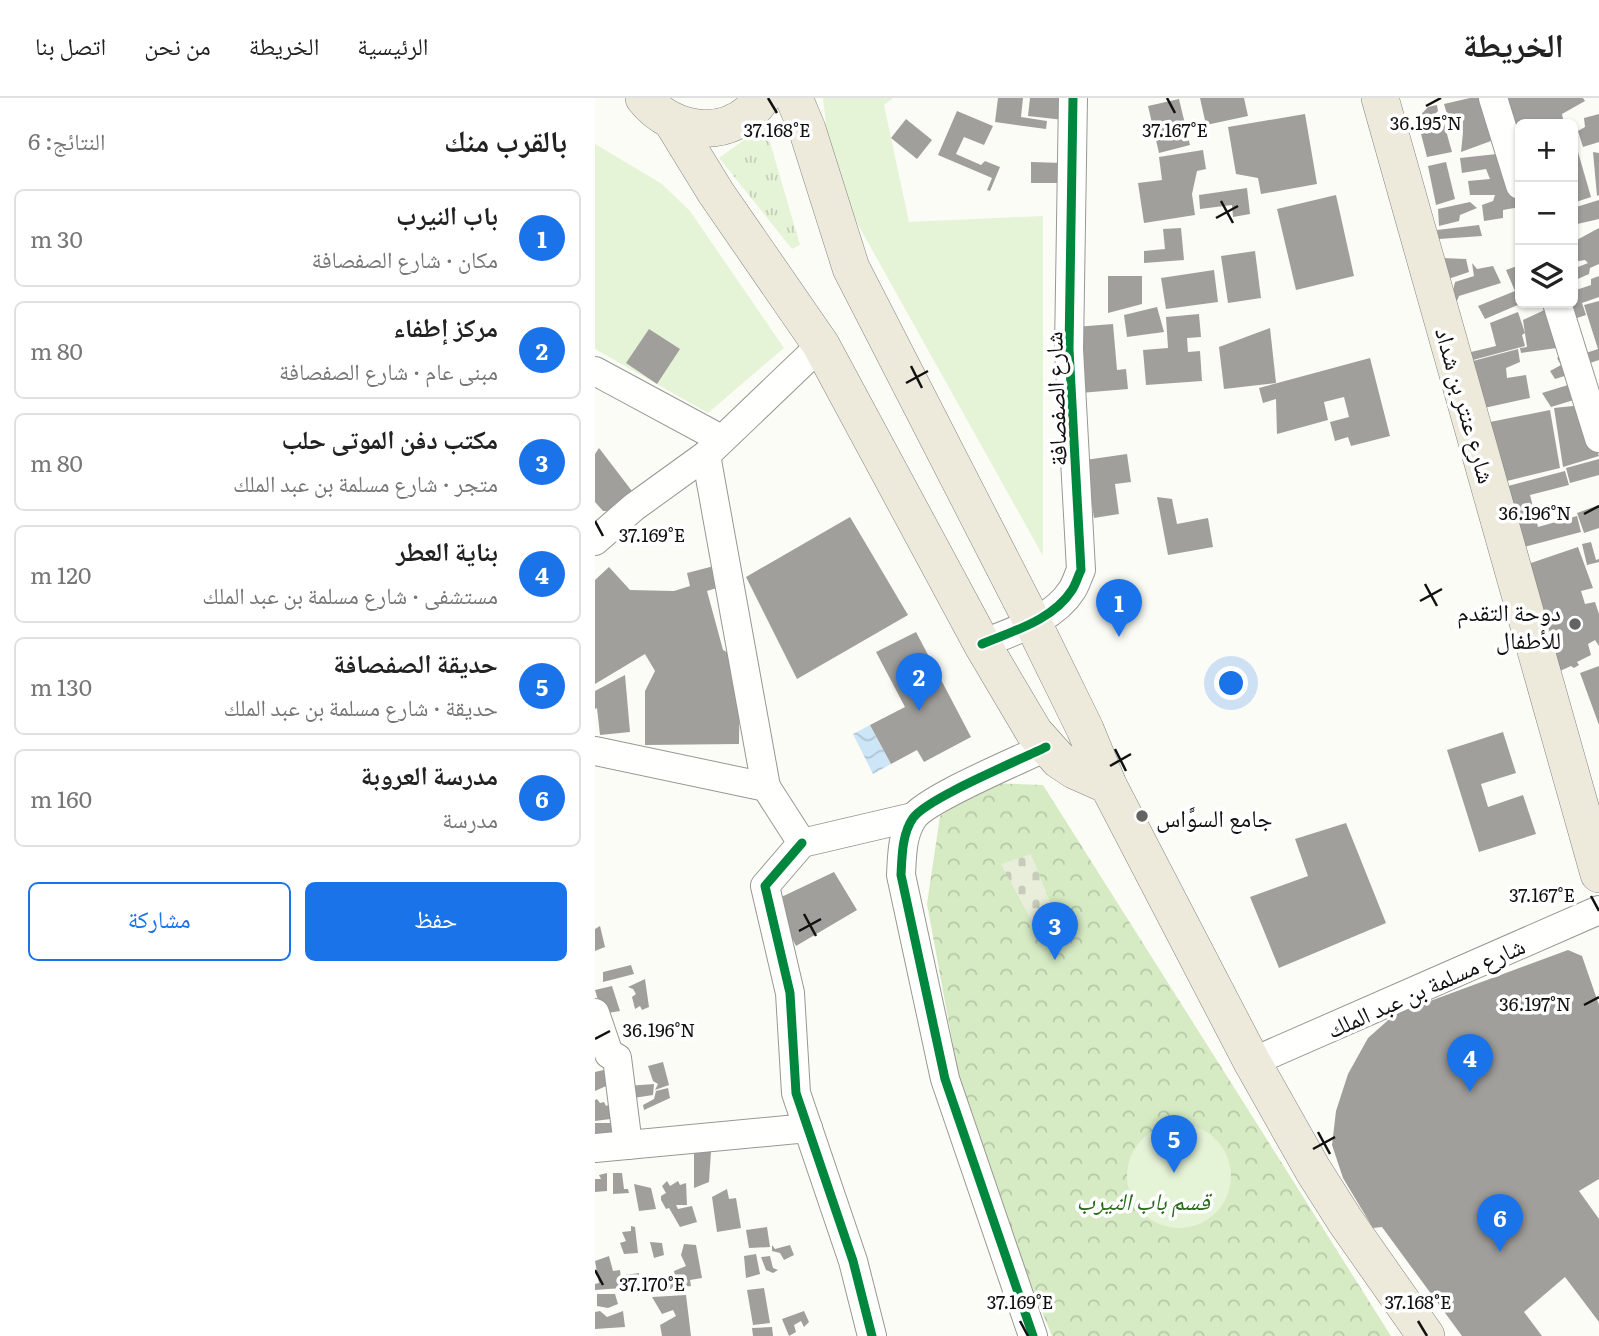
<!DOCTYPE html>
<html lang="ar">
<head>
<meta charset="utf-8">
<style>
	:root { --surface:#fff; --page:#f2f2f2; --text:#222; --muted:#767676; --line:#e0e0e0; --accent:#1a73e8 }
	body { margin:0; font-family:Literata,"Noto Naskh Arabic",serif; background:var(--page); color:var(--text); direction:rtl }
	.controls { position:absolute; right:21px; top:21px; display:grid; overflow:hidden; border-radius:10px; box-shadow:0 2px 5px #0004 }
	.controls button { width:63px; height:63px; display:grid; place-items:center; padding:0; border:0; border-bottom:2px solid var(--line); background:var(--surface); color:var(--text); font:35px sans-serif }
	.you { position:absolute; left:637px; top:586px; width:24px; height:24px; margin:-18px; border:5px solid #fff; border-radius:50%; background:#1a73e8; box-shadow:0 0 0 10px #1a73e833 }
	.badge { display:grid; place-items:center; width:46px; height:46px; border-radius:50%; background:var(--accent); color:#fff; font-size:23px; font-weight:700 }
	.pin { position:absolute; translate:-50% -58px; filter:drop-shadow(0 2px 4px #0008) }
	.pin::after { content:''; position:absolute; top:37px; width:24px; height:21px; background:inherit; clip-path:polygon(0 0,100% 0,50% 100%) }
	.list { margin:0; padding:0; list-style:none }
	h2 { display:flex; justify-content:space-between; align-items:center; height:91px; margin:0; padding:0 28px; font-size:30px }
	h2 small { font-size:23px; font-weight:400; color:var(--muted) }
	.list li { display:grid; grid-template-columns:46px 1fr auto; gap:21px; align-items:center; box-sizing:border-box; height:98px; margin:0 14px 14px; padding:0 14px; border:2px solid var(--line); border-radius:10px }
	.list b { display:block; font-size:26px; white-space:nowrap }
	.list p { margin:0; font-size:23px; white-space:nowrap; color:var(--muted) }
	.list em { font-size:23px; font-style:normal; color:var(--muted) }
	.actions { display:flex; gap:14px; padding:21px 28px }
	.actions a { flex:1; padding:16px 0; border:2px solid var(--accent); border-radius:10px; text-align:center; font-size:24px; color:var(--accent) }
	.actions .main { background:var(--accent); color:#fff }
	.icon { flex:none; width:38px; height:38px; fill:none; stroke:currentColor; stroke-width:2; stroke-linecap:round; stroke-linejoin:round }
	.map { position:relative; flex:none; width:1004px; height:1238px; overflow:hidden; direction:ltr }
	header { display:flex; align-items:center; gap:42px; box-sizing:border-box; height:98px; padding:0 35px; background:var(--surface); border-bottom:2px solid var(--line) }
	header strong { font-size:33px }
	nav { display:flex; gap:38px; margin-inline-start:auto; font-size:24px }
	main { display:flex }
	aside { flex:1; background:var(--surface) }
	.map>svg:first-child { display:block }
	.grass { fill:url(#grass-tufts) }
	.forest { fill:url(#forest-crowns) }
	.cemetery { fill:url(#cemetery-stones) }
	.park { fill:#e5f3d7 }
	.water { fill:url(#water-waves) }
	.building { fill:#a19f9c }
	.lines { fill:none; stroke-linecap:round; stroke-linejoin:round }
	.minor-casing { stroke:#979795; stroke-width:30 }
	.major-casing { stroke:#848482; stroke-width:38 }
	.minor { stroke:#fffffe; stroke-width:28 }
	.major { stroke:#ede9db; stroke-width:37 }
	.cycleway-casing { stroke:#fff; stroke-width:13 }
	.cycleway { stroke:#00873e; stroke-width:9 }
	.ticks { fill:none; stroke:#111; stroke-width:2.5 }
	.poi-dot { fill:#636362; stroke:#fff; stroke-width:2.5 }
	.labels { text-anchor:middle; dominant-baseline:central; stroke-width:7; stroke-linejoin:round; paint-order:stroke }
	.street-label { font-size:24px; fill:#111; stroke:#fff }
	.poi-label { font-size:24px; fill:#111; stroke:#fff; text-anchor:end }
	.park-label { font-size:24px; font-style:italic; fill:#2b6b1e; stroke:#fff }
	.ticks-label { font-size:18px; text-anchor:middle; fill:#111; stroke:#fff; stroke-width:7; stroke-linejoin:round; paint-order:stroke }
</style>
</head>
<body>
<header>
<strong>الخريطة</strong>
<nav><a>الرئيسية</a><a>الخريطة</a><a>من نحن</a><a>اتصل بنا</a></nav>
</header>
<main>
<div class="map">
<svg width="1004" height="1238" viewBox="0 0 1004 1238">
	<defs>
		<pattern id="grass-tufts" width="24" height="20" patternUnits="userSpaceOnUse" patternTransform="scale(1.75)"><rect width="24" height="20" fill="#e5f3d7"/><path d="M3 7l-1-3M5 7V3M7 7l1-3M15 17l-1-3M17 17v-4M19 17l1-3" fill="none" stroke="#c3cfb8"/></pattern>
		<pattern id="forest-crowns" width="20" height="18" patternUnits="userSpaceOnUse" patternTransform="scale(1.75)"><rect width="20" height="18" fill="#d6eac4"/><path d="M2 6a3 3 0 1 1 6 0M12 15a3 3 0 1 1 6 0" fill="none" stroke="#b7c8a7"/></pattern>
		<pattern id="cemetery-stones" width="16" height="16" patternUnits="userSpaceOnUse" patternTransform="scale(1.75)"><rect width="16" height="16" fill="#e8eeda"/><path d="M2 7V4a2 2 0 0 1 4 0v3zM10 15v-3a2 2 0 0 1 4 0v3z" fill="#c6cbba"/></pattern>
		<pattern id="water-waves" width="16" height="10" patternUnits="userSpaceOnUse" patternTransform="scale(1.75)"><rect width="16" height="10" fill="#cce6f7"/><path d="M0 5q4-4 8 0t8 0" fill="none" stroke="#aec4d3"/></pattern>
	</defs>
	<rect width="100%" height="100%" fill="#fcfcf7"/>
	<polygon class="grass" points="170,27 205,147 197,151 124,60"/>
	<polygon class="forest" points="395,685 448,687 796,1238 457,1238 374,1034 332,806 345,718"/>
	<polygon class="cemetery" points="436,756 463,824 444,837 406,766"/>
	<g class="park">
		<polygon points="228,0 298,0 289,7 314,124 448,118 448,458 261,123 233,45"/>
		<polygon points="0,46 67,86 95,113 189,250 113,315 0,251"/>
		<circle cx="584" cy="1078" r="52"/>
	</g>
	<polygon class="water" points="275,627 296,666 278,676 258,636"/>
	<g class="building">
		<polygon points="403,0 428,0 426,19 452,23 451,31 400,24"/>
		<polygon points="435,0 471,0 469,22 433,18"/>
		<polygon points="605,0 649,0 653,18 611,27"/>
		<polygon points="875,0 893,0 904,34 894,36 896,43 866,54 868,34 863,24 854,23 849,6"/>
		<polygon points="904,0 988,0 990,3 967,16 969,26 925,26 925,55"/>
		<polygon points="584,1 595,47 564,55 553,8"/>
		<polygon points="842,7 843,13 839,17 840,21 848,22 857,54 832,59 826,36 832,34 832,32 829,28 824,28 821,22 833,9"/>
		<polygon points="362,13 398,28 389,47 369,39 361,56 386,67 390,63 405,69 395,93 392,92 397,80 343,57"/>
		<polygon points="710,16 722,86 666,96 663,80 641,76 633,29"/>
		<polygon points="1004,16 1004,44 988,49 983,33 990,29 989,20"/>
		<polygon points="311,21 337,42 322,61 296,40"/>
		<polygon points="608,52 611,71 602,73 597,96 600,117 549,125 543,85 567,82 564,59"/>
		<polygon points="983,54 996,99 978,105 978,56"/>
		<polygon points="998,54 1004,55 1004,97 1002,98"/>
		<polygon points="911,55 925,109 908,112 908,120 889,123 887,107 898,103 900,97 875,97 873,83 895,81 891,71 867,75 865,60"/>
		<polygon points="436,64 468,65 468,85 436,85"/>
		<polygon points="851,64 860,101 841,107 833,68"/>
		<polygon points="652,90 655,116 638,119 637,107 605,111 604,97"/>
		<polygon points="741,97 759,178 701,192 682,111"/>
		<polygon points="1004,102 1004,121 978,127 978,110"/>
		<polygon points="875,104 882,110 865,117 864,123 844,128 843,111"/>
		<polygon points="884,127 887,138 844,141 842,132"/>
		<polygon points="586,130 589,162 549,165 549,153 570,151 568,131"/>
		<polygon points="1004,130 1004,166 995,170 994,176 978,183 978,171 993,165 990,162 978,164 978,144"/>
		<polygon points="660,153 666,200 633,205 626,158"/>
		<polygon points="847,160 871,161 874,174 853,181"/>
		<polygon points="877,165 882,171 898,168 906,185 864,198 859,210 858,193 860,184 879,178"/>
		<polygon points="925,167 925,206 890,221 883,208 920,193 911,172"/>
		<polygon points="619,172 623,204 571,211 566,180"/>
		<polygon points="513,178 547,178 547,206 513,215"/>
		<polygon points="1004,178 1004,199 987,205 991,217 976,222 969,205 978,205 978,193 996,187 996,181"/>
		<polygon points="1004,203 1004,262 992,266 988,256 1003,251 989,207"/>
		<polygon points="562,209 569,234 532,239 529,217"/>
		<polygon points="956,209 969,249 926,255 925,250 932,249 928,222"/>
		<polygon points="923,214 930,235 927,237 930,248 878,262 876,254 901,248 895,225"/>
		<polygon points="604,216 606,239 592,240 593,254 605,253 607,283 551,287 548,252 573,250 571,219"/>
		<polygon points="518,226 522,272 531,271 533,291 485,295 480,229"/>
		<polygon points="675,230 681,285 629,291 624,249"/>
		<polygon points="54,231 85,251 62,286 31,265"/>
		<polygon points="923,251 925,264 911,270 912,280 931,277 935,300 889,310 878,263"/>
		<polygon points="971,254 976,276 960,281 955,273 966,267 962,260"/>
		<polygon points="775,260 795,338 756,348 753,339 740,343 735,324 754,319 749,299 729,304 733,322 682,336 681,301 668,305 664,290"/>
		<polygon points="973,287 982,301 956,309 947,295"/>
		<polygon points="987,307 1004,358 968,369 959,310"/>
		<polygon points="955,312 965,370 904,385 890,325"/>
		<polygon points="4,350 40,397 19,413 8,413 0,404 0,356"/>
		<polygon points="532,356 536,384 520,386 524,416 499,420 490,362"/>
		<polygon points="1004,361 1004,377 975,385 971,370"/>
		<polygon points="970,373 974,387 935,397 943,429 982,418 986,434 929,449 913,388"/>
		<polygon points="562,399 577,401 582,426 613,420 618,449 573,457"/>
		<polygon points="1004,407 1004,430 989,435 982,415"/>
		<polygon points="255,419 313,517 202,581 151,479"/>
		<polygon points="996,444 1001,462 1004,461 1004,464 992,467 987,446"/>
		<polygon points="983,449 998,490 986,493 990,506 1000,504 1004,516 1004,548 1000,542 993,546 996,557 982,564 984,567 979,570 976,568 965,573 933,466"/>
		<polygon points="119,468 125,489 112,493 128,552 145,561 144,646 50,647 50,593 60,573 50,556 0,586 0,482 14,469 35,492 79,493 95,488 92,475"/>
		<polygon points="321,534 376,639 329,664 322,652 296,666 275,627 310,609 281,554"/>
		<polygon points="1004,568 1004,627 985,575"/>
		<polygon points="30,577 35,634 5,637 2,610 0,611 0,593"/>
		<polygon points="908,634 921,675 886,686 893,709 928,697 941,736 884,754 852,652"/>
		<polygon points="751,725 791,825 684,870 655,799 713,778 700,741"/>
		<polygon points="239,774 262,812 201,848 178,803"/>
		<polygon points="5,828 10,849 0,853 0,831"/>
		<polygon points="973,852 987,858 1004,907 1004,1081 984,1093 1004,1121 1004,1224 970,1179 929,1214 947,1238 867,1238 787,1129 778,1130 748,1080 737,1047 741,1013 753,976 773,940 800,916"/>
		<polygon points="36,867 39,876 8,884 8,874"/>
		<polygon points="50,881 54,909 47,912 45,908 40,911 37,899 41,896 38,891 33,889"/>
		<polygon points="17,888 25,913 7,916 0,892"/>
		<polygon points="68,964 74,987 60,992 63,986 58,983 53,968"/>
		<polygon points="17,970 20,984 0,993 0,974"/>
		<polygon points="59,986 58,997 32,1001 32,988"/>
		<polygon points="73,990 75,1000 49,1012 48,1007 59,1001 61,993"/>
		<polygon points="2,1001 5,1005 9,1004 11,1008 15,1006 23,1020 0,1023 0,1002"/>
		<polygon points="0,1025 26,1025 27,1042 0,1043"/>
		<polygon points="116,1053 114,1084 99,1090 99,1055"/>
		<polygon points="12,1075 12,1093 0,1094 0,1081 6,1081 4,1077"/>
		<polygon points="18,1075 27,1075 29,1091 33,1091 34,1095 18,1096"/>
		<polygon points="72,1083 75,1088 83,1083 85,1087 91,1085 92,1107 81,1107 83,1111 97,1108 102,1124 85,1129 74,1110 71,1111 66,1102 66,1098 71,1095 67,1088"/>
		<polygon points="39,1086 56,1090 61,1111 44,1113"/>
		<polygon points="132,1091 134,1101 141,1100 146,1130 122,1134 117,1099"/>
		<polygon points="36,1128 40,1129 43,1155 29,1156 25,1145 31,1143 27,1134 36,1133"/>
		<polygon points="172,1129 175,1149 154,1150 151,1132"/>
		<polygon points="55,1144 67,1145 69,1157 59,1160"/>
		<polygon points="89,1146 101,1147 107,1180 95,1182 96,1188 67,1192 63,1185 80,1178 79,1173 91,1168 86,1157"/>
		<polygon points="177,1147 180,1151 195,1147 199,1157 189,1162 185,1155 177,1153"/>
		<polygon points="161,1156 165,1176 151,1180 149,1158"/>
		<polygon points="14,1158 18,1173 25,1172 27,1190 0,1192 0,1186 4,1185 0,1163"/>
		<polygon points="175,1158 178,1170 183,1172 178,1175 171,1172 166,1159"/>
		<polygon points="44,1175 43,1188 30,1190 30,1177"/>
		<polygon points="169,1190 175,1225 158,1227 152,1192"/>
		<polygon points="2,1196 20,1196 23,1206 13,1210 2,1208"/>
		<polygon points="91,1197 96,1238 67,1238 65,1227 81,1218 78,1212 67,1216 57,1199"/>
		<polygon points="5,1213 12,1219 28,1213 30,1229 0,1231 0,1214"/>
		<polygon points="209,1213 214,1224 209,1229 206,1223 199,1227 201,1234 194,1238 187,1221"/>
		<polygon points="177,1229 178,1238 158,1238 157,1230"/>
	</g>
	<g class="lines">
		<defs>
			<g id="minor">
				<polyline points="898,0 925,87"/>
				<polyline points="962,205 1004,340"/>
				<polyline points="0,273 126,341"/>
				<polyline points="111,357 171,689"/>
				<polyline points="0,443 39,409 111,357 226,247"/>
				<path d="M 387,546 C 418,533 458,522 477,492 C 481,486 483,478 486,472 L 474,251 L 478,0"/>
				<polyline points="0,653 171,689 207,745 318,719"/>
				<polyline points="207,745 170,788 195,895 201,995 258,1163 277,1238"/>
				<polyline points="0,915 14,956 22,960 33,1047"/>
				<polyline points="657,964 1004,812"/>
				<polyline points="0,1050 213,1030"/>
				<path d="M 438,1238 L 350,981 L 306,777 C 307,758 307,736 318,720 C 332,700 425,662 451,649"/>
			</g>
			<g id="major">
				<path d="M 49,0 C 79,38 138,43 167,0"/>
				<polyline points="199,0 212,31 256,170 438,525 490,631 513,687 657,964 718,1072 751,1124 831,1238"/>
				<polyline points="785,0 1004,776"/>
				<polyline points="78,25 121,95 226,247 387,546 439,634 464,662 479,672 513,687"/>
			</g>
		</defs>
		<use href="#minor" class="minor-casing"/>
		<use href="#major" class="major-casing"/>
		<use href="#minor" class="minor"/>
		<use href="#major" class="major"/>
		<defs>
			<g id="cycleway">
				<path d="M 387,546 C 418,533 458,522 477,492 C 481,486 483,478 486,472 L 474,251 L 478,0"/>
				<polyline points="207,745 170,788 195,895 201,995 258,1163 277,1238"/>
				<path d="M 438,1238 L 350,981 L 306,777 C 307,758 307,736 318,720 C 332,700 425,662 451,649"/>
			</g>
		</defs>
		<use href="#cycleway" class="cycleway-casing"/>
		<use href="#cycleway" class="cycleway"/>
	</g>
	<path class="ticks" d="M 173,0 L 182,15M 572,0 L 580,15M 831,8 L 846,0M 626,103 L 638,125M 621,120 L 643,108M 316,268 L 327,290M 311,285 L 333,273M 989,416 L 1004,408M 0,423 L 8,438M 830,486 L 842,508M 825,503 L 847,491M 520,651 L 531,673M 515,668 L 536,656M 996,798 L 1004,813M 209,816 L 221,838M 204,833 L 226,821M 989,907 L 1004,899M 0,941 L 15,933M 723,1034 L 735,1056M 718,1051 L 740,1039M 0,1172 L 8,1187M 425,1223 L 433,1238M 823,1223 L 832,1238"/>
	<g class="poi-dot">
		<circle cx="980" cy="526" r="7"/>
		<circle cx="547" cy="718" r="7"/>
	</g>
	<g class="labels">
		<g class="street-label">
			<text transform="translate(459 301) rotate(-92)">شارع الصفصافة</text>
			<text transform="translate(872 307) rotate(74)">شارع عنتر بن شداد</text>
			<text transform="translate(830 888) rotate(-24)">شارع مسلمة بن عبد الملك</text>
		</g>
		<g class="poi-label">
			<text x="966" y="512">دوحة التقدم<tspan x="966" dy="28">للأطفال</tspan></text>
			<text x="561" y="718" text-anchor="start">جامع السوَّاس</text>
		</g>
		<g class="park-label">
			<text x="548" y="1101">قسم باب النيرب</text>
		</g>
	</g>
	<g class="ticks-label">
		<text x="831" y="32">36.195°N</text>
		<text x="182" y="39">37.168°E</text>
		<text x="580" y="39">37.167°E</text>
		<text x="940" y="422">36.196°N</text>
		<text x="57" y="444">37.169°E</text>
		<text x="947" y="804">37.167°E</text>
		<text x="940" y="913">36.197°N</text>
		<text x="64" y="939">36.196°N</text>
		<text x="57" y="1193">37.170°E</text>
		<text x="425" y="1211">37.169°E</text>
		<text x="823" y="1211">37.168°E</text>
	</g>
</svg>
<div class="controls">
<button>+</button>
<button>−</button>
<button><svg class="icon" aria-label="layers" viewBox="0 0 24 24"><path d="M12 4l9 5-9 5-9-5zM3 14l9 5 9-5"/></svg></button>
</div>
<div class="you"></div>
<div class="pin badge" style="left:524px;top:539px">1</div>
<div class="pin badge" style="left:324px;top:613px">2</div>
<div class="pin badge" style="left:460px;top:862px">3</div>
<div class="pin badge" style="left:875px;top:994px">4</div>
<div class="pin badge" style="left:579px;top:1075px">5</div>
<div class="pin badge" style="left:905px;top:1154px">6</div>
</div>
<aside>
<h2>بالقرب منك<small>النتائج: 6</small></h2>
<ul class="list">
<li><span class="badge">1</span><div><b>باب النيرب</b><p>مكان · شارع الصفصافة</p></div><em>30 m</em></li>
<li><span class="badge">2</span><div><b>مركز إطفاء</b><p>مبنى عام · شارع الصفصافة</p></div><em>80 m</em></li>
<li><span class="badge">3</span><div><b>مكتب دفن الموتى حلب</b><p>متجر · شارع مسلمة بن عبد الملك</p></div><em>80 m</em></li>
<li><span class="badge">4</span><div><b>بناية العطر</b><p>مستشفى · شارع مسلمة بن عبد الملك</p></div><em>120 m</em></li>
<li><span class="badge">5</span><div><b>حديقة الصفصافة</b><p>حديقة · شارع مسلمة بن عبد الملك</p></div><em>130 m</em></li>
<li><span class="badge">6</span><div><b>مدرسة العروبة</b><p>مدرسة</p></div><em>160 m</em></li>
</ul>
<div class="actions"><a class="main">حفظ</a><a>مشاركة</a></div>
</aside>
</main>
</body>
</html>
